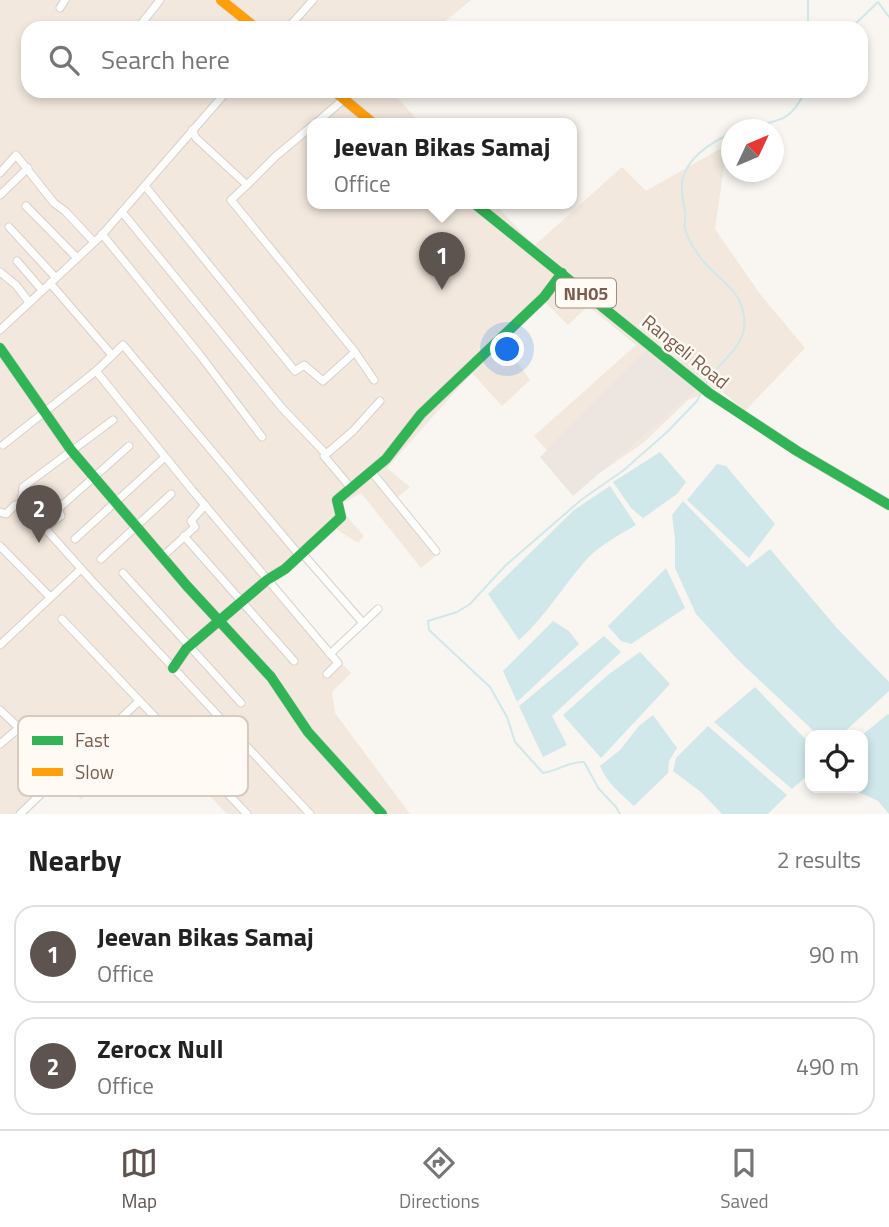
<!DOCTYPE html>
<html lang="en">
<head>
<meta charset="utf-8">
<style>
	:root { --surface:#fff; --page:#f6f6f6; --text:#222; --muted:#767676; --line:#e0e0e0; --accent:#5d544f }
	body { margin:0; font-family:"Titillium Web",sans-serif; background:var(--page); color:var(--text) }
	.controls { position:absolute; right:21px; bottom:21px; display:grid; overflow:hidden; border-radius:14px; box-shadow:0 4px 10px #0003 }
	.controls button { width:63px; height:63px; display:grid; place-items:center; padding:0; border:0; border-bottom:2px solid var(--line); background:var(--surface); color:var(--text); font:35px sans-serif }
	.compass { position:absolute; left:721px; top:119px; width:63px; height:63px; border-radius:50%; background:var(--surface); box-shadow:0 4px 10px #0003; rotate:46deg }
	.you { position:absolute; left:508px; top:350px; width:24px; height:24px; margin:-18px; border:5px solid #fff; border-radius:50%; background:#1a73e8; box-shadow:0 0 0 10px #1a73e833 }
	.badge { display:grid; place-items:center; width:46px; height:46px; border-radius:50%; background:var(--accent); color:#fff; font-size:23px; font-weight:700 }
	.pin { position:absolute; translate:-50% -58px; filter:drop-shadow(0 2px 4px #0008) }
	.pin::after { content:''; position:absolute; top:37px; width:24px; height:21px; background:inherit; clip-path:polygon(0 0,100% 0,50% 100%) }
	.popup { position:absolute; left:307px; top:118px; width:270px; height:91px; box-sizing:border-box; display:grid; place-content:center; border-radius:14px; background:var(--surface); filter:drop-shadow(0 2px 5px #0005); font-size:23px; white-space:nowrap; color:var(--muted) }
	.popup b { font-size:26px; color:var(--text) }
	.popup::after { content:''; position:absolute; left:50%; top:100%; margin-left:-14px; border:14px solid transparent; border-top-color:var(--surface) }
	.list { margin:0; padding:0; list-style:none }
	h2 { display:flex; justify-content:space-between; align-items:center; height:91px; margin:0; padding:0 28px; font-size:30px }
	h2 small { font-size:23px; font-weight:400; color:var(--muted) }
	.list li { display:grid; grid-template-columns:46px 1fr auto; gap:21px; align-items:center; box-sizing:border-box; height:98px; margin:0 14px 14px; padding:0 14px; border:2px solid var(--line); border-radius:21px }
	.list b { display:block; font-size:26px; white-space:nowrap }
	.list p { margin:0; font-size:23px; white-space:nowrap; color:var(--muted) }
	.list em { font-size:23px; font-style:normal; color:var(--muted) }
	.icon { flex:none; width:38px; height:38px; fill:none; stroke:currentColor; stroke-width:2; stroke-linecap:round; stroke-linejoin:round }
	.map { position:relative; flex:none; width:889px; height:814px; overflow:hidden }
	.search { position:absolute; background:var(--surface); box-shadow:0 4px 10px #0003; left:21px; right:21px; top:21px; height:77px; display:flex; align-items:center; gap:18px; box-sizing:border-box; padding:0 24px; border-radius:21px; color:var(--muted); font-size:26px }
	.sheet { height:315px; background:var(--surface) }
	nav { display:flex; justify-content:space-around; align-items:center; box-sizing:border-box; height:98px; border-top:2px solid var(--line); background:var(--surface); font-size:19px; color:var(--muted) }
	nav a { display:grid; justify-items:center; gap:4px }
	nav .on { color:var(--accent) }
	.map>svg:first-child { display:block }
	.residential { fill:#f2e8de }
	.industrial { fill:#ede5e0 }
	.water { fill:#d0e8ea }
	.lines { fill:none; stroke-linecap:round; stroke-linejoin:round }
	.stream { stroke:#d0e8ea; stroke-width:2 }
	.street-casing { stroke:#d7d1cb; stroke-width:9 }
	.fast-casing { stroke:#d9d2cb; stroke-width:11 }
	.slow-casing { stroke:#d9d2cb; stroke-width:11 }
	.street { stroke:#fefefd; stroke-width:7 }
	.fast { stroke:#30b455; stroke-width:10 }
	.slow { stroke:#ff9f0a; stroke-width:10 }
	.labels { text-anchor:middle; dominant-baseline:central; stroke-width:5; stroke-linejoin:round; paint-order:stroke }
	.shield { fill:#fffaf3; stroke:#a28b7f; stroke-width:2 }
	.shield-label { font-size:18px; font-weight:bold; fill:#7a5c4d }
	.street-label { font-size:19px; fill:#7a5c4d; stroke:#fffaf3 }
	.key { fill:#fffaf3; stroke:#d7cbc1; stroke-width:2 }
	.key-label { font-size:19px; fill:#7a5c4d }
</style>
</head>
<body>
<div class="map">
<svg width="889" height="814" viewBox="0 0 889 814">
	<rect width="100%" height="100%" fill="#f9f5f0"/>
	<polygon class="residential" points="0,0 471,0 437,28 28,28 28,91 403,91 397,97 421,124 312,124 312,204 495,204 534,246 622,167 646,191 727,145 715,229 760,294 805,348 745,411 718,388 688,400 643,443 579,487 534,436 636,345 588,306 568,325 544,301 503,343 530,380 502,406 472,373 387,468 410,487 394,500 437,555 421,568 361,493 338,506 364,536 358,543 336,529 275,581 334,655 351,673 332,692 335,713 410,814 227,814 134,716 85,758 102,777 81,800 63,779 27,814 0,814"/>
	<polygon class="industrial" points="647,349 696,390 573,496 540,457"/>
	<g class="water">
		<polygon points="660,452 686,482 677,494 643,518 631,508 613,482"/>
		<polygon points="717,464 726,466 775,524 749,558 687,500"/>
		<path d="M 610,486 L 636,525 C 619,535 600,545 586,560 C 563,586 546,616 519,640 L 488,594 L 574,510 Z"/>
		<polygon points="683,501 747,567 770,549 836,627 889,682 889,691 841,735 818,735 739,661 696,614 675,568 675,538 672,515"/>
		<polygon points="666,568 685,608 631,644 621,641 608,626"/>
		<polygon points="553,621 569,631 579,644 517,702 503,671"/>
		<polygon points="604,636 621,652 552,716 567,745 543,757 519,706"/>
		<polygon points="640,652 670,684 601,758 563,715 609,674"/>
		<polygon points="755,687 810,744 810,773 792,789 714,722"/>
		<polygon points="888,714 889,715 889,814 878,801 850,788 863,788 862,735"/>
		<path d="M 653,715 L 677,748 L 669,761 L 668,773 L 634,806 C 621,794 607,783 600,766 L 620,750 L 639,726 Z"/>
		<polygon points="708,726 787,795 768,814 722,814 701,792 673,771 676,758"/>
	</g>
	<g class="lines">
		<g class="stream">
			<polyline points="808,28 808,0"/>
			<polyline points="851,28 878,2 889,17"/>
			<path d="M 741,130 C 773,119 789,127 805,91"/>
			<path d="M 706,383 C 719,360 749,347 744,316 C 741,290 717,278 703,261 C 696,252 687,239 685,228 C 684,223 686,217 685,212 C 684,204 681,193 682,185 C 683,160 711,142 732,133"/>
			<path d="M 620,814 L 616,807 L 599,789 L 584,762 C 569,761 558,771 543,773 L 515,742 L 507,717 L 490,687 L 429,630 L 428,621 L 457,612 L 470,604 L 505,566 L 581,500 L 624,470 L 667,432 L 697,401 L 702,391"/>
		</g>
		<defs>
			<g id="street">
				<polyline points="60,8 65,0"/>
				<polyline points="138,28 160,0"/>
				<polyline points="288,28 313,0"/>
				<polyline points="315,124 344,99"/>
				<polyline points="192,130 196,138 247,185 231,200 355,352 374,380"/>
				<polyline points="0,173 16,155 54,203 65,211 94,242"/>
				<polyline points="247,185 276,156 312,126"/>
				<polyline points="145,186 295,371 304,365 323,381 355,352"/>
				<polyline points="0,195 28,168"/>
				<polyline points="26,206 77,258"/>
				<polyline points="122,212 282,408 326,454"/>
				<polyline points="9,227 56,278"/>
				<polyline points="102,234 200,355 262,437"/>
				<polyline points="17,261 42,290"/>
				<polyline points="0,272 16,285 29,302"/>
				<polyline points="50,283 112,355"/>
				<polyline points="0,330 101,236 227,91"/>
				<polyline points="96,371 192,490 338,663 327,674"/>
				<polyline points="3,445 96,371 123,345 300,556"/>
				<polyline points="371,471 436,551"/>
				<polyline points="351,488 324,456 353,431 380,401"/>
				<polyline points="21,505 23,487 113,420"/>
				<polyline points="0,512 6,514 15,505 21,505 34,516 94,583 310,814"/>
				<polyline points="44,528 61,516 58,509 129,446"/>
				<polyline points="184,536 294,661"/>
				<polyline points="75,539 165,457"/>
				<polyline points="0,546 50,597"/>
				<polyline points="302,553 363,623"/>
				<polyline points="162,557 195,527 191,521 205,505"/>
				<polyline points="101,559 171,494"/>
				<polyline points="123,573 241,703"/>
				<polyline points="62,619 247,814"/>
				<polyline points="0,645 81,569"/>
				<polyline points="330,654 378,609"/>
				<polyline points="0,710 65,771"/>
				<polyline points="0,744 19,728"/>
				<polyline points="20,814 136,704"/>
			</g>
			<g id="fast">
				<polyline points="475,204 709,393 797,451 889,505"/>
				<polyline points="0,348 71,450 187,586 271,677 308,732 382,814"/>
				<polyline points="173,668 186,649 267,580 285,569 341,517 337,500 386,459 421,414 544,297 562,273"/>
			</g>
			<g id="slow">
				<polyline points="221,0 256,28"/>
				<polyline points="334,91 374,124"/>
			</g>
		</defs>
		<use href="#street" class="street-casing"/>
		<use href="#fast" class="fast-casing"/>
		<use href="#slow" class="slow-casing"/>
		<use href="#street" class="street"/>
		<use href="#fast" class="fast"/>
		<use href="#slow" class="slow"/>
	</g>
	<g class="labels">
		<rect class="shield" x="556" y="278.5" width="60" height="29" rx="5"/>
		<g class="shield-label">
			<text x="586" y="293">NH05</text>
		</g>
		<g class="street-label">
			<text transform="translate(686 351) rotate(39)">Rangeli Road</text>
		</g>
	</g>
	<rect x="18" y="716" width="230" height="80" rx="10" class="key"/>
	<rect x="32" y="736" width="31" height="9" fill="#30b455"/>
	<rect x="32" y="768" width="31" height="8" fill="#ff9f0a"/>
	<g class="key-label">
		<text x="75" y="747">Fast</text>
		<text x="75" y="779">Slow</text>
	</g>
</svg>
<div class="controls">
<button><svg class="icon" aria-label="locate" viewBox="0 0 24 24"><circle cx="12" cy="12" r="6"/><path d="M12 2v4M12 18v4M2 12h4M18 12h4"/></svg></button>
</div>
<svg class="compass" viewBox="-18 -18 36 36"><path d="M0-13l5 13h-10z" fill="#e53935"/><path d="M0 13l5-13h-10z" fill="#767676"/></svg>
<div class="you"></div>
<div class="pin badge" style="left:442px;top:290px">1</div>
<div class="popup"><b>Jeevan Bikas Samaj</b>Office</div>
<div class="pin badge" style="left:39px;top:543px">2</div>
<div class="search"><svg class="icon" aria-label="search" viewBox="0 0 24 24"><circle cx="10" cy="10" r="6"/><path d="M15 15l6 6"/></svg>Search here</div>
</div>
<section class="sheet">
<h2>Nearby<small>2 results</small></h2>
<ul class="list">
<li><span class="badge">1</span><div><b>Jeevan Bikas Samaj</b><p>Office</p></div><em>90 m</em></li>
<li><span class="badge">2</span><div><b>Zerocx Null</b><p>Office</p></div><em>490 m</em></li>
</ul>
</section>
<nav>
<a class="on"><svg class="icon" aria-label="map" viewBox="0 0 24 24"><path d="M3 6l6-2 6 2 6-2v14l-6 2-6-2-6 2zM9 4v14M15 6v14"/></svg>Map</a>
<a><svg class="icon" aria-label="directions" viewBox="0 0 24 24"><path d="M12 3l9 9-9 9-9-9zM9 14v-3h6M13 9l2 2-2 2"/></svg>Directions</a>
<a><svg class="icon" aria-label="saved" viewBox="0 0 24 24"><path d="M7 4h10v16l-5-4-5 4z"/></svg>Saved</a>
</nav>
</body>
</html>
